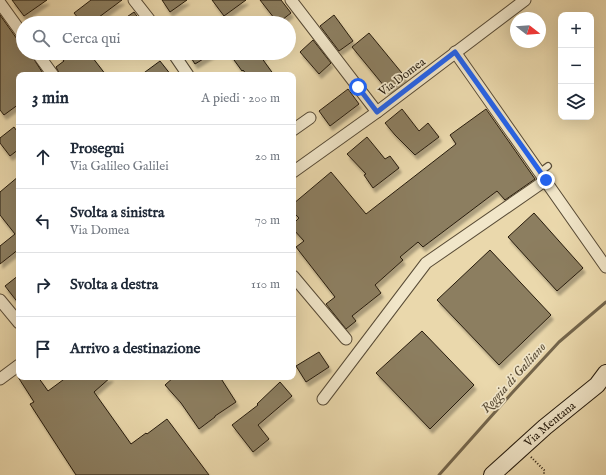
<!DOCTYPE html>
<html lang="it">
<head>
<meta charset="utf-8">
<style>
	:root { --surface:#fff; --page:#f2f2f3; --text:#1f2937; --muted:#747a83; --line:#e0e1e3 }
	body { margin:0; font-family:"IM FELL English",serif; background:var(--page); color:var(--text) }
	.controls { position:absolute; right:12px; top:12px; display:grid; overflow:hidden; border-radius:8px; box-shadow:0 4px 16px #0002 }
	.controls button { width:36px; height:36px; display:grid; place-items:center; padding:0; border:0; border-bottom:1px solid var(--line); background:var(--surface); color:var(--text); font:20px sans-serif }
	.compass { position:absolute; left:510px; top:12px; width:36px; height:36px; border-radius:50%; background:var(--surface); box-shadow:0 4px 16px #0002; rotate:107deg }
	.stop { position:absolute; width:12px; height:12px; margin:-9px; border:3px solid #2563eb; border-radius:50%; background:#fff }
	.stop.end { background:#2563eb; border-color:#fff; box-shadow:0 1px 4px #0008 }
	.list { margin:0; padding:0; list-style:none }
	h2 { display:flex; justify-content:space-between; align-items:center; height:52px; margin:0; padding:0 16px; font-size:17px }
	h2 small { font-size:13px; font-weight:400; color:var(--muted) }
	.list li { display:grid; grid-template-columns:26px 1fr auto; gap:12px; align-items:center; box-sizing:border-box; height:64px; padding:0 16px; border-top:1px solid var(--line) }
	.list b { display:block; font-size:15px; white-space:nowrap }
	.list p { margin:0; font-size:13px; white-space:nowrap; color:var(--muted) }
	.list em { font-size:13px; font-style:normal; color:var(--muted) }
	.icon { flex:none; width:22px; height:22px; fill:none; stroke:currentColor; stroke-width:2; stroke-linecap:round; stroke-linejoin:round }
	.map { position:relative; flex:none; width:606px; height:475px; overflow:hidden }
	.search { position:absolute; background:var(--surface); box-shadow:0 4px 16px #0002; left:16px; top:16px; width:280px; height:44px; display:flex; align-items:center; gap:10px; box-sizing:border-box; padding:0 14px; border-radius:22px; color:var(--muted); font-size:15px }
	.panel { position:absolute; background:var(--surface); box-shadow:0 4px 16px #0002; left:16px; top:72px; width:280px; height:308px; border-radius:8px }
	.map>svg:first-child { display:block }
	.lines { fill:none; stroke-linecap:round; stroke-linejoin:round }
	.stream { stroke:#74664c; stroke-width:3 }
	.building { fill:#8c7e60; stroke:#271c0e; filter:url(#shadow) }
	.lane-casing { stroke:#584b36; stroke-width:8 }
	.street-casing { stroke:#584b36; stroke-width:13 }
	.secondary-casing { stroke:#271c0e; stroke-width:18 }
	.path { stroke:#271c0e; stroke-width:2; stroke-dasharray:1 2; stroke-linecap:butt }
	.lane { stroke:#f1e6c9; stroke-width:5.5 }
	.street { stroke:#f1e6c9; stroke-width:11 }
	.secondary { stroke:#f1e6c9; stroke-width:16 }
	.route { stroke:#2563eb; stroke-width:5 }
	.labels { text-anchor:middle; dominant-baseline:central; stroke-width:3.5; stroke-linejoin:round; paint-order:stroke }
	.street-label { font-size:12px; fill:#271c0e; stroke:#f1e6c9 }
	.water-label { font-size:13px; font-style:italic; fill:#5b4e38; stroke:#f1e6c9 }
</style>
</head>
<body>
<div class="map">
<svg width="606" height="475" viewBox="0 0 606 475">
	<defs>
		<filter id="shadow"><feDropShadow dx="2.5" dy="4.5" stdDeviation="1" flood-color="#0004"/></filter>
	</defs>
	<rect width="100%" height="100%" fill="#ead8ac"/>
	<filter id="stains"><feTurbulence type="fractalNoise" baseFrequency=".005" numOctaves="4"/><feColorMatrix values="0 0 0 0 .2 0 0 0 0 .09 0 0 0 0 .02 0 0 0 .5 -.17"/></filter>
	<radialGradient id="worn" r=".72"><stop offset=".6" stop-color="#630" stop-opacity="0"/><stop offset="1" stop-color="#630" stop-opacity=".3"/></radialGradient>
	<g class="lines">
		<polyline class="stream" points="439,475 511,394 559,342 606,302"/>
	</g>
	<g class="building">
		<polygon points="12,0 47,0 24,16"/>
		<polygon points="91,0 122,0 91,23 82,23 74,13"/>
		<polygon points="162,0 187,0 170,12"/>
		<polygon points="212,0 246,0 224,16"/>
		<polygon points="260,0 281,0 291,13 278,23"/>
		<polygon points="134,12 142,23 118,23"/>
		<polygon points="0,15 17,39 23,44 23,53 30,53 44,75 19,75 19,104 4,115 0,110"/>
		<polygon points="334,15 353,41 339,51 320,26"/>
		<polygon points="369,33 406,78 389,92 352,47"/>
		<polygon points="313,40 331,63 319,74 300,52"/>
		<polygon points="58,53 89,53 106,75 60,75 56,67 64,61"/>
		<polygon points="188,53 213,53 195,64"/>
		<polygon points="229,53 267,53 261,57 274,75 247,75 243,70 242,71"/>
		<polygon points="160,61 171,75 141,75"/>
		<polygon points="348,89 359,104 330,126 319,111"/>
		<polygon points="402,109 419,131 428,123 439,137 415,155 395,135 385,123"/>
		<polygon points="486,109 535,179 505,200 497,191 423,247 418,242 400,257 403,260 375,285 381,293 352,316 356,321 346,329 326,304 335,297 296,247 304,241 293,229 293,224 299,218 293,212 293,204 331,172 366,214 456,144 450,135"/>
		<polygon points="14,127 19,134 19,149 10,156 0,143 0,138"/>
		<polygon points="367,137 385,159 390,156 399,168 373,188 364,175 366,174 347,154"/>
		<polygon points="19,176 19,249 0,264 0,246 15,234 0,215 0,192"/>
		<polygon points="534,213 583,268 557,291 508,237"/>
		<polygon points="490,250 551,315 499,365 437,300"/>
		<polygon points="19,275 19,304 5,286"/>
		<polygon points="422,331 474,385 430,429 376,373"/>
		<polygon points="319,352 329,367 306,382 296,366"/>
		<polygon points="18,377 38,377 48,391 67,377 111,377 94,392 131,444 146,433 147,434 167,419 209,475 76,475 30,404 34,402"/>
		<polygon points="174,377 220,377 236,402 215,416 215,417 199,429 181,403 165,385"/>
		<polygon points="280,382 292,396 258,425 269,439 253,452 232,425 258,405 257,404"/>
	</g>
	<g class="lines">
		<defs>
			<polyline id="lane" points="540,172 548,166"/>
			<g id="street">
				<polyline points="134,0 152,23"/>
				<polyline points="291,0 377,112"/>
				<polyline points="0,3 23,35"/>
				<polyline points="455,52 606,267"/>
				<polyline points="37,53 53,75"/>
				<polyline points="173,53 188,75"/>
				<polyline points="293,130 310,118"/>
				<polyline points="293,172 377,112 525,0"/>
				<polyline points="293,276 346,339"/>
				<polyline points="0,300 19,323"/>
				<polyline points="0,379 19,365"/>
				<polyline points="323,399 426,263 546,180"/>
			</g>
			<g id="secondary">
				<path id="s1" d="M 492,475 L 545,427 L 597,385 L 606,373"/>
			</g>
		</defs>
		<use href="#lane" class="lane-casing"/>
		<use href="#street" class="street-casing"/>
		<use href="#secondary" class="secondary-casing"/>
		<polyline class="path" points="531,457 544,470 544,475"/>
		<use href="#lane" class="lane"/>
		<use href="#street" class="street"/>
		<use href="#secondary" class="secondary"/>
	</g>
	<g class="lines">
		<polyline class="route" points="358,87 377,112 455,52 546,180"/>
	</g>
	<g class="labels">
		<g class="street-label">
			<text transform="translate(402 77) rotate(-37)">Via Domea</text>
			<text stroke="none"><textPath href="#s1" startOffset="77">Via Mentana</textPath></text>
		</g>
		<g class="water-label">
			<text transform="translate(514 378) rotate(-48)">Roggia di Galliano</text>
		</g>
	</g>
	<rect width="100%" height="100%" filter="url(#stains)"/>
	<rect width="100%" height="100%" fill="url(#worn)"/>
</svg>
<div class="controls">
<button>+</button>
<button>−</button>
<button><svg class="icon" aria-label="layers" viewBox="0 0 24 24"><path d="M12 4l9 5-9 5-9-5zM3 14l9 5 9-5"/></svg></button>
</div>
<svg class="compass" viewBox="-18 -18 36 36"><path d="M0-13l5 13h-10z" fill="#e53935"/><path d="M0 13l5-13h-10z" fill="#747a83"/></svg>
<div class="stop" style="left:358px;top:87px"></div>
<div class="stop end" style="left:546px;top:180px"></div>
<div class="search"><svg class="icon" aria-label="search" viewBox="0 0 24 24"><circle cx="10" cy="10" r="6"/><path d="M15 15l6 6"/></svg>Cerca qui</div>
<section class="panel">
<h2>3 min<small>A piedi · 200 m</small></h2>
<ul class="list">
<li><svg class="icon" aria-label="ahead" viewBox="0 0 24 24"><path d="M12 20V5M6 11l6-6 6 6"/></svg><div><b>Prosegui</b><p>Via Galileo Galilei</p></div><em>20 m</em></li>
<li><svg class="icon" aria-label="left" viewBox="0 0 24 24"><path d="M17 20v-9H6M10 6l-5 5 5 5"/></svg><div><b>Svolta a sinistra</b><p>Via Domea</p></div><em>70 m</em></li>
<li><svg class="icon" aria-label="right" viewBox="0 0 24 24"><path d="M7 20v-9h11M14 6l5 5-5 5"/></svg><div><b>Svolta a destra</b></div><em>110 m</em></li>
<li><svg class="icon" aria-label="arrive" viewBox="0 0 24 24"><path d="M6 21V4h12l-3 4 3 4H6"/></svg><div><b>Arrivo a destinazione</b></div></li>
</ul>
</section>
</div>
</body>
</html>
